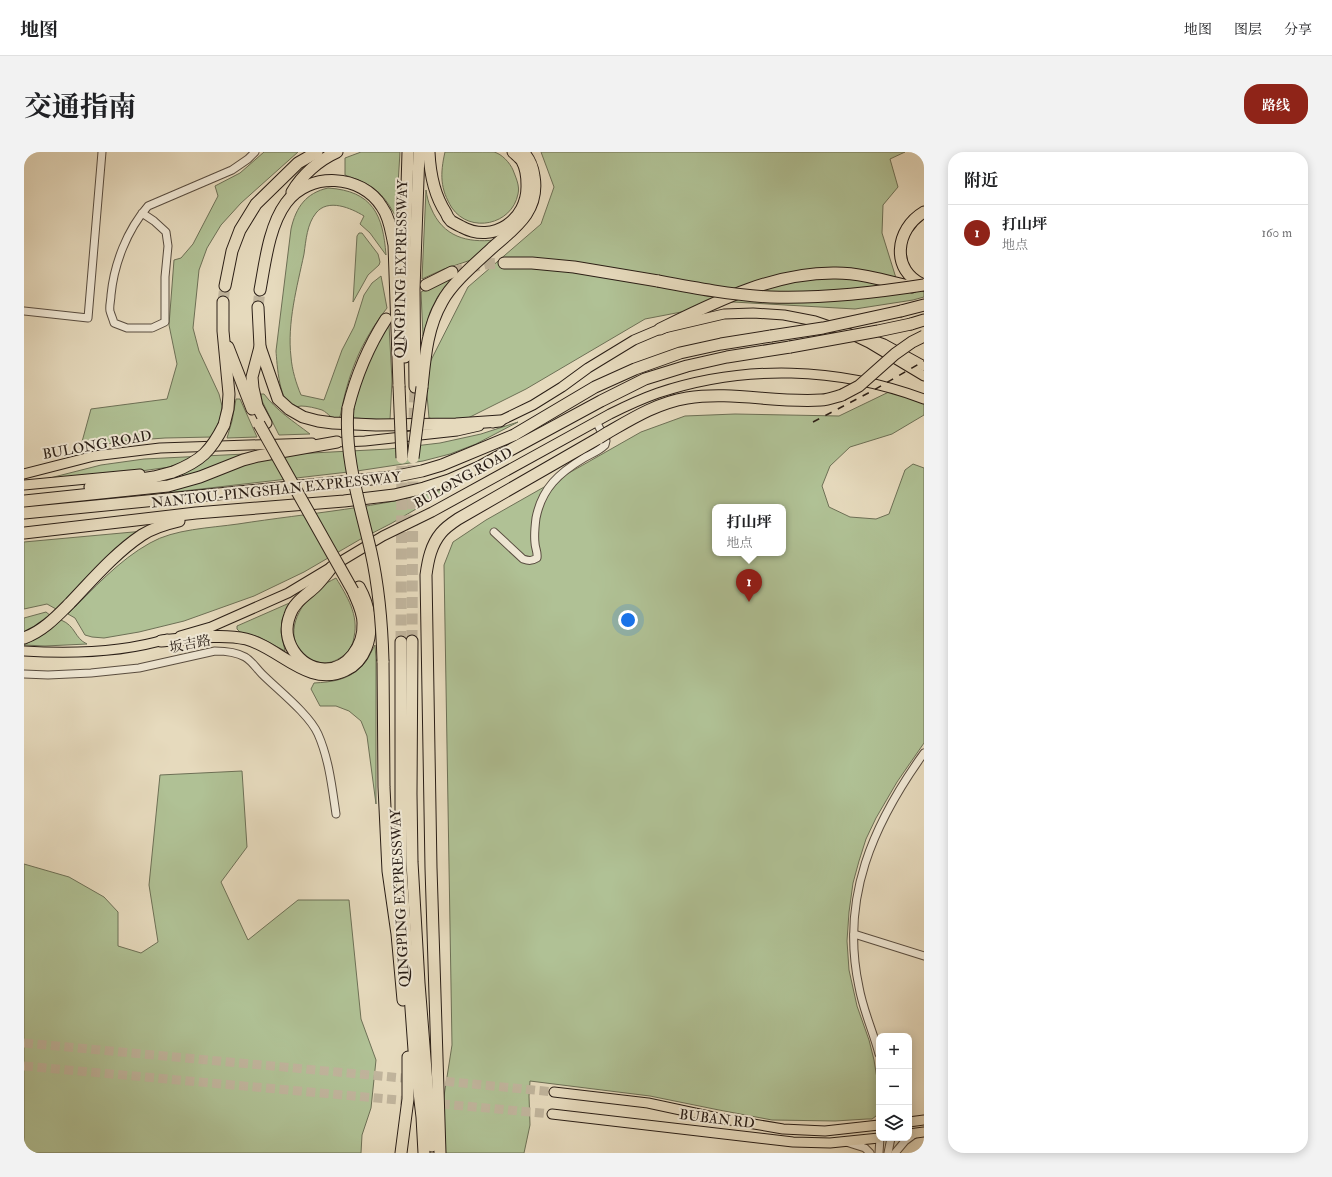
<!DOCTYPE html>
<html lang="zh">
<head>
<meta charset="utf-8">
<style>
	:root { --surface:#fff; --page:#f2f2f2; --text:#202124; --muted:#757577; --line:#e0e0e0; --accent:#8f2418 }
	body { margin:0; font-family:"IM FELL Double Pica","Noto Serif SC",serif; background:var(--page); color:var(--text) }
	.controls { position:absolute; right:12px; bottom:12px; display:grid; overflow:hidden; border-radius:8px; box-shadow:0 2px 10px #0003 }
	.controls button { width:36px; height:36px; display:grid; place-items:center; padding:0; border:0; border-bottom:1px solid var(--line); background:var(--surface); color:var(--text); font:20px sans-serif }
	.you { position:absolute; left:604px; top:468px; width:14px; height:14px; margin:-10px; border:3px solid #fff; border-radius:50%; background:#1a73e8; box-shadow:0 0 0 6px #1a73e833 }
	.badge { display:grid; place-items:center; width:26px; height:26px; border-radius:50%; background:var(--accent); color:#fff; font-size:13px; font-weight:700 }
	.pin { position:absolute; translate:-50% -33px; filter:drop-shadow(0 1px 2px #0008) }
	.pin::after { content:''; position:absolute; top:21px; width:14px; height:12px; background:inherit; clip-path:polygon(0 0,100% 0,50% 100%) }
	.popup { position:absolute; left:688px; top:352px; width:74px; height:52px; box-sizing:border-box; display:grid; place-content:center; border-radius:8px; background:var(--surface); filter:drop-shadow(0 1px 3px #0005); font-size:13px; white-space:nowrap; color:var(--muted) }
	.popup b { font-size:15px; color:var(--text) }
	.popup::after { content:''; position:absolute; left:50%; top:100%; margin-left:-8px; border:8px solid transparent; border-top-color:var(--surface) }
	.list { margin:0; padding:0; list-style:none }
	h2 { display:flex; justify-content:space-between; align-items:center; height:52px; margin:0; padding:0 16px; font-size:17px }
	h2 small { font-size:13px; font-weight:400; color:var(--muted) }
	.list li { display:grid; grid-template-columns:26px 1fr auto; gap:12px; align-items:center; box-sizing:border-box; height:56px; padding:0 16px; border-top:1px solid var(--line) }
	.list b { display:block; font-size:15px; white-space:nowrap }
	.list p { margin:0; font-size:13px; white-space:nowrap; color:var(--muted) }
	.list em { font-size:13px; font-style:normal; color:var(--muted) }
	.icon { flex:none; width:22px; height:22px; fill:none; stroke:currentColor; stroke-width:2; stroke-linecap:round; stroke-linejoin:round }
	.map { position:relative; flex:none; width:900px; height:1001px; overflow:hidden; border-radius:16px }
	header { display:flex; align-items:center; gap:24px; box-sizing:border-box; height:56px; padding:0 20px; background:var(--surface); border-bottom:1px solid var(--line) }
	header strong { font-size:19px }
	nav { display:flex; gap:22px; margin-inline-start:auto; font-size:14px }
	.intro { display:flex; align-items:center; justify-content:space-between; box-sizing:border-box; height:96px; padding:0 24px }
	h1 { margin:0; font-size:28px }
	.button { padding:10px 18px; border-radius:16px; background:var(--accent); color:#fff; font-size:14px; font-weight:700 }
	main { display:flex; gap:24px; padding:0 24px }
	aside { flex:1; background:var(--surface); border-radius:16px; box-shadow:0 2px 10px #0003 }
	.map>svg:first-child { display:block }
	.green { fill:#b0c195; stroke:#6d7056; fill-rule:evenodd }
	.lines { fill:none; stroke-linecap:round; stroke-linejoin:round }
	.major-tunnel { stroke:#c0b49c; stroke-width:9; stroke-dasharray:9 4.5; stroke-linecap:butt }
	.highway-tunnel { stroke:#c0b49c; stroke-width:11; stroke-dasharray:11 5.5; stroke-linecap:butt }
	.minor-casing { stroke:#594d40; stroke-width:9 }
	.major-casing { stroke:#2a1e16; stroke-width:11 }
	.highway-casing { stroke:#2a1e16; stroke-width:13 }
	.minor { stroke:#efe7d4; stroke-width:7 }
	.major { stroke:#e6dabd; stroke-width:9 }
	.highway { stroke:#e6dabd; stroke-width:11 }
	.rail { stroke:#2a1e16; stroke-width:1.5; stroke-dasharray:7 7; stroke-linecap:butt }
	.highway-bridge-casing { stroke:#2a1e16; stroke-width:13; stroke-linecap:butt }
	.highway-bridge { stroke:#e6dabd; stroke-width:11 }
	.labels { text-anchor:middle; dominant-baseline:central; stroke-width:4; stroke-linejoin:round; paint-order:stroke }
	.street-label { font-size:14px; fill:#2a1e16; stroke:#efe7d4 }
</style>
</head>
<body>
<header>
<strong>地图</strong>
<nav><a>地图</a><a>图层</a><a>分享</a></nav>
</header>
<div class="intro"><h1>交通指南</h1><a class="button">路线</a></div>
<main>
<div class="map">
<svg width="900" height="1001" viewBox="0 0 900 1001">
	<rect width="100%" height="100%" fill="#e6dabd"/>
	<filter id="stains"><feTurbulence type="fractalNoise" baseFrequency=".005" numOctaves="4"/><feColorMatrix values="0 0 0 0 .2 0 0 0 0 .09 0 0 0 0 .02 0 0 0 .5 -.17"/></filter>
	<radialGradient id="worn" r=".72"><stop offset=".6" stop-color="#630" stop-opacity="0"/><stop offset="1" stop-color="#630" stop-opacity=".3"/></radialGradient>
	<g class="green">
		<polygon points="240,0 274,0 217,51 197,73 183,96 175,118 169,176 175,199 195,242 198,254 196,270 188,285 141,286 99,289 56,297 67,257 143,247 153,212 145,173 150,108 157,106 169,92 194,44 191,34 216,21"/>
		<path d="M 337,0 L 376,0 L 372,65 C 358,39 349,33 321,23 L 321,6 Z"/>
		<path d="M 421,0 C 432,0 443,0 455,0 C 459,0 465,0 470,0 C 478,2 486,11 489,18 C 492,26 496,34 494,42 C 488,73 446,82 428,56 C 416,37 416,22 421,0 Z"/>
		<polygon points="517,0 881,0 866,7 874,35 859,53 858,81 872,126 900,137 900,145 889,148 831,157 709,150 621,167 502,237 432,272 405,266 401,220 444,135 517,72 530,35"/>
		<path d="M 304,36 C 349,39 359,63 362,103 L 346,81 L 336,72 L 340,64 C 327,56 304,46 292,61 C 283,72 282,88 280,102 C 273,135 263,171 267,205 C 268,218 272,231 277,243 L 300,248 L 318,198 L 330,175 L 340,143 L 348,131 L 357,124 L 363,156 C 336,191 324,222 316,265 C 308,270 305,261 298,258 C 292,256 283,254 277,254 C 275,254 273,255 271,255 C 255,254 253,211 252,199 L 267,77 C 272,55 282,41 304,36 Z"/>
		<path d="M 402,38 C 403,44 404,50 407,56 C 419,85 443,91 471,88 L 447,108 L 420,117 L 398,127 Z"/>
		<polygon points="335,81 338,81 354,102 356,110 355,113 344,123 329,150 333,84"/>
		<polygon points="425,125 429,126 414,144 406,160 399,184 397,140"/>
		<polygon points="365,173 368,229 366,268 328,266 331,243 344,207"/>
		<path d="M 871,237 L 900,249 L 900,263 L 868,282 L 826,295 L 806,314 L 798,334 L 805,355 L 826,365 L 852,367 L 865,362 L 881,318 L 889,312 L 900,316 L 900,591 L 873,630 L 852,666 L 842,687 L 835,709 L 829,731 L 825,760 L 823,789 L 825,818 L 833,854 L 845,888 L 850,908 L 855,939 L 855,960 L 852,964 L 848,967 L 843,967 L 811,969 L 748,968 L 695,958 L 626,944 L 506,929 L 505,944 L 506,973 L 500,1001 L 419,1001 L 418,957 L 428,893 L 420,413 L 429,390 L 462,368 L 617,280 L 661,264 L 711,262 L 815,264 ZM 691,355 L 759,355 L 759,401 L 691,401 Z"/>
		<path d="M 237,242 L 240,242 C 253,259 269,269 286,282 L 255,283 L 238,249 Z"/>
		<polygon points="212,247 216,247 233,285 203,286 208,269"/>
		<polygon points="494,270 452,292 426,302 399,309 333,319 142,341 203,318 243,306 269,302 365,297 416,291 457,282"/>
		<polygon points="221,302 160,325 153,314 117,319 22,327 77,313 120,307"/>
		<path d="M 425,336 L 406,349 L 368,371 L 335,388 L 280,420 L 230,444 L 160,469 L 115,480 L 80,486 L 68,485 L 61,483 L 51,466 L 44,462 C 69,437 95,408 126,391 C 150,377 186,376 214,372 C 285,361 356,356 425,336 Z"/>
		<polygon points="120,379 86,406 32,457 23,452 0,457 0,390"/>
		<path d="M 312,426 C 323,444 335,463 330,485 C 329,493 325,499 320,503 C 314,508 307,511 300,511 C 291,511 282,506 276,499 C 260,477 278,450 296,435 C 301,432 306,429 312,426 Z"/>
		<polygon points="270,449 258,468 257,480 261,499 235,485 216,480 213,477 213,474"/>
		<polygon points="22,460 27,464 13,475 0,481 0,466"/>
		<path d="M 37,468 C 52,474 50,486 63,492 L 21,494 L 0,493 L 20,482 Z"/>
		<path d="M 351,493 L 352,507 L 352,652 L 343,584 L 337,569 L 325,559 L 312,554 L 296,554 L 287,537 L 290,531 C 308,530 324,528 337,515 C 343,510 347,500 351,493 Z"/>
		<polygon points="218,619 223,695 197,730 224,788 274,748 325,748 337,867 352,908 347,956 338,983 337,1001 0,1001 0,712 45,725 80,745 94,760 94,794 117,801 134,790 125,733 136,623"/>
	</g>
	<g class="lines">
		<g class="major-tunnel">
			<polyline points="0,891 389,927"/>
			<polyline points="0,914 528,962"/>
			<polyline points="408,928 530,940"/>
		</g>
		<g class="highway-tunnel">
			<polyline points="428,120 461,112 480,111"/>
			<polyline points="199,150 201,134"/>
			<polyline points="234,155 236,138"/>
			<polyline points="390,267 391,235"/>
			<polyline points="388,489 389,298"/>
			<polyline points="377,490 378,297"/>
		</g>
		<defs>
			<g id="minor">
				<path d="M 118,61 L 130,69 L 142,80 L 144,94 L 141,125 L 141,170 L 128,176 L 103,176 L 90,171 C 89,167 87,163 86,159 C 85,154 87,148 87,143 C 90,112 103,78 124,54 L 208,18 L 224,7 L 231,0"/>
				<polyline points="0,159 64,166 78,0"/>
				<path d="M 470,380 L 499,407 C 505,409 508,409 513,406 C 514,400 511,396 511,391 C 510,383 511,374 512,366 C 518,336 535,321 560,306 C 567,302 575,299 581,293 L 582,289 L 572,269"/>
				<path d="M 0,522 L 24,523 L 67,521 L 115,516 L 191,499 C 201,499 212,500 221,505 C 228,509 232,516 238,522 C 254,538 285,562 294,582 C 305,607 308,635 312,662"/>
				<polyline points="830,782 900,804"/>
				<path d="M 855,902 C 849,879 839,858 835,835 C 816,746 849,672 900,601"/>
				<polyline points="822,990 841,996 846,1001"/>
				<polyline points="855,1001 856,986"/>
				<polyline points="864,1001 867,986"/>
				<polyline points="871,1001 881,989 892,981"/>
			</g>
			<g id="major">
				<polyline points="846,187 860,192 900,214"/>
				<polyline points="469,271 476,269 509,253 538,235 564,216 610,188 636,177 700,162 729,161 760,163 791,169 820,179 845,191 900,224"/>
				<polyline points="319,290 341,289 433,279 455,274"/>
				<polyline points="0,322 70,304 136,296 288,291"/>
				<polyline points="0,333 116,322"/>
				<path d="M 156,484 L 187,475 L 264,441 L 359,384 L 408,360 L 586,262 C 602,254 617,247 634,241 C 721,212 814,215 900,247"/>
				<path d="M 0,499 C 48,502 97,501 143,487"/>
				<polyline points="530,940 624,951 694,966 759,977 801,979 855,973"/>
				<polyline points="528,962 769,990 806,991 855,986"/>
				<polyline points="885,970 900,968"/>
				<polyline points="885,982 900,980"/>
			</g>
			<g id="highway">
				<path d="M 405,0 C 406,22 410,43 422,61 C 423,64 425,67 427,69 C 430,71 434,73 438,75 C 469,92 504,68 503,33 C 503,25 502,16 498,9 C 496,6 492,3 489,0"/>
				<path d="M 268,40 C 278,23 295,8 313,0"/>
				<path d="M 900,60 C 871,77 866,119 900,133"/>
				<polyline points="480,111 508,111 550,115 634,129"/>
				<polyline points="402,133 428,120"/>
				<polyline points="201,134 208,99 216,78 232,52 274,11 293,0"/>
				<path d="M 236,138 C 241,111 245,74 262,51 C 285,19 338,22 358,55 C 366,66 367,80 370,93 L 375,234"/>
				<polyline points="199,150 199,179 205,242 204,257 200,273"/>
				<polyline points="234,155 236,195 228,225 229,236 233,254 242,271"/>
				<polyline points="877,159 900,153"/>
				<polyline points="887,172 900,168"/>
				<path d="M 636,177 C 691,150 749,120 812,121 C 837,121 863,129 888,135"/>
				<polyline points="204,195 228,257"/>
				<polyline points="236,195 254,247 265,257 279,265 294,269 309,271 352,273 432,272 476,269"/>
				<polyline points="381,205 380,133 384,0"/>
				<polyline points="391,235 390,137 395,0"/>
				<path d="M 398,235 C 401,206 403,176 418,150 C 428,131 452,111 468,96 C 491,76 516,59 510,24 C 509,16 505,6 499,0"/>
				<path d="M 324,256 C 332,224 344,195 362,167"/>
				<path d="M 583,281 C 609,266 633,251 663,246 C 707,239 752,251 797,248 C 804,248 811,245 818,243"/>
				<polyline points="66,335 130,325 149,320"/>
				<polyline points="0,349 144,334 176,325 219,308 234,304 313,290"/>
				<polyline points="0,361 368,325 398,319 418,313 490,283 571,235 611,217 656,201 697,192 747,184"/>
				<polyline points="0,381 172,361 320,349 370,343 400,336 425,328 455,315 577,249 621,227 663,214 703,205 766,195"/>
				<path d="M 308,415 C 303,421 298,428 292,434 C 283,443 270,450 266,463 C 256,488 274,515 300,517 C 324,518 340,493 339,471 C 339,459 333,449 329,439"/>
				<path d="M 0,486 C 19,479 32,465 46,451 C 68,428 91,401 118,383 C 129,376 142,372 155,369"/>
				<path d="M 137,489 C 163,487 196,481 222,487 C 255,495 285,537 322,518 C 331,514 338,506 342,496 C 350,476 345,453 335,435"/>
				<polyline points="388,489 387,642 388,710 395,831 408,994"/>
				<polyline points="377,490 377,718 390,898 398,965 400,1001"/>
				<polyline points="359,509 360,635 364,719 373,782 379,848"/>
				<polyline points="377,1001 384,947 384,905"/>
				<path d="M 416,1001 L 407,716 L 402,423 C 404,408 407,393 417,381 C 421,376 428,371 434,367 L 575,286"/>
			</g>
		</defs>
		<use href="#minor" class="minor-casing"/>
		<use href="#major" class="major-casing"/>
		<use href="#highway" class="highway-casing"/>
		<use href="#minor" class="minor"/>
		<use href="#major" class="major"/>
		<use href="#highway" class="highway"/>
		<polyline class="rail" points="789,270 850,238 900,209"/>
		<defs>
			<g id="highway-bridge">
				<path d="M 634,129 C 671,136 708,143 746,145 C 797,147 849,141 900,133"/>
				<polyline points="747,184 799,176 877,159"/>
				<polyline points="766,195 854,179 887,172"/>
				<polyline points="375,234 378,306"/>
				<polyline points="818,243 835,234 871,202 888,190 900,184"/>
				<path d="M 324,256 C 320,305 336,352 347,400 C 355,436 358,472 359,509"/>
				<polyline points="235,272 329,439"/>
				<polyline points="575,286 583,281"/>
				<polyline points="389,306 398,235"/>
				<path d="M 149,320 C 177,309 187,299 200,273"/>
			</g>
		</defs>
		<use href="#highway-bridge" class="highway-bridge-casing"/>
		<use href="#highway-bridge" class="highway-bridge"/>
	</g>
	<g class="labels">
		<g class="street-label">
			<text transform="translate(377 117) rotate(-89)">QINGPING EXPRESSWAY</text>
			<text transform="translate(73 293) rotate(-10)">BULONG ROAD</text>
			<text transform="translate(439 326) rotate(-29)">BULONG ROAD</text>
			<text transform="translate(252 338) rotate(-6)">NANTOU-PINGSHAN EXPRESSWAY</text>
			<text transform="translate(166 492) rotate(-11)">坂吉路</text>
			<text transform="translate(376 746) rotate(-93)">QINGPING EXPRESSWAY</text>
			<text transform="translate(693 967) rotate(7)">BUBAN RD</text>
		</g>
	</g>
	<rect width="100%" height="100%" filter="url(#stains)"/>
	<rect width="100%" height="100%" fill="url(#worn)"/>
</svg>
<div class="controls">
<button>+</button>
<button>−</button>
<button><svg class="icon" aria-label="layers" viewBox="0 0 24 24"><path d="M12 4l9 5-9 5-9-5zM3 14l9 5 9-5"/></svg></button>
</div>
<div class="you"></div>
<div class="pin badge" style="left:725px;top:450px">1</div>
<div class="popup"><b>打山坪</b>地点</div>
</div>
<aside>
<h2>附近<small></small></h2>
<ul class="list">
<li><span class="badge">1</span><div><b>打山坪</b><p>地点</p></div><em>160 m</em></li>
</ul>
</aside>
</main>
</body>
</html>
